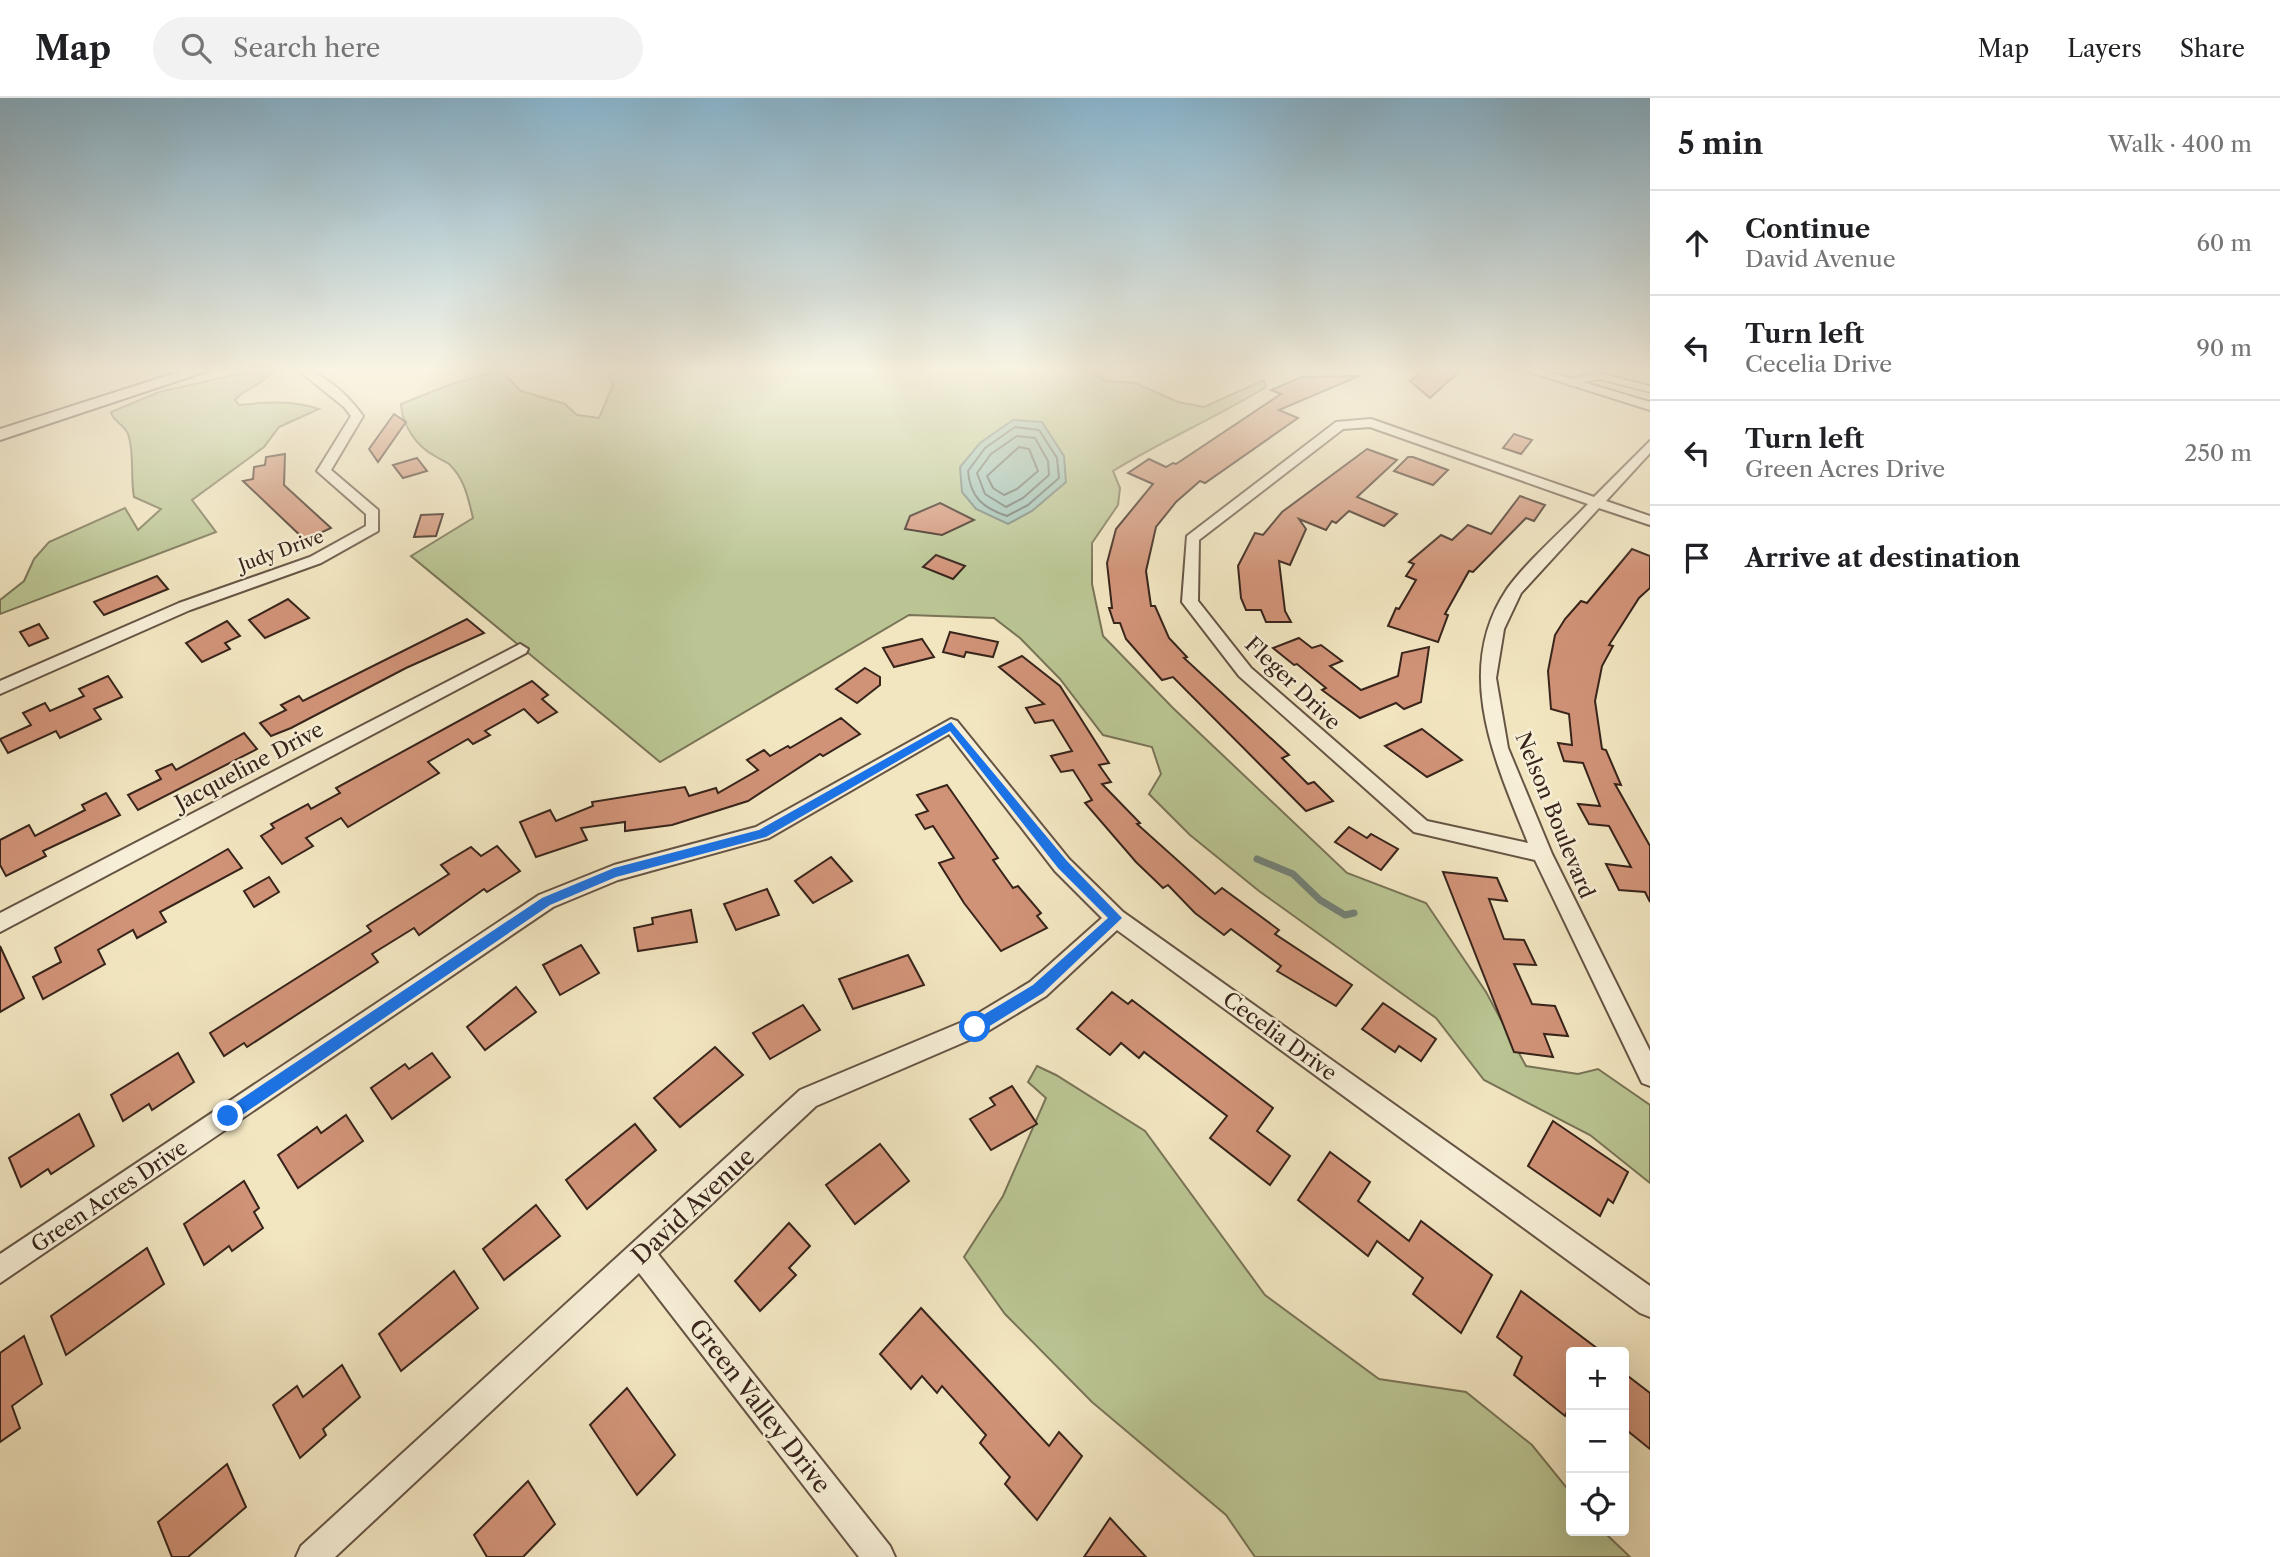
<!DOCTYPE html>
<html lang="en">
<head>
<meta charset="utf-8">
<style>
	:root { --surface:#fff; --page:#f2f2f2; --text:#202124; --muted:#757577; --line:#e0e0e0 }
	body { margin:0; font-family:"Libre Caslon Text",serif; background:var(--page); color:var(--text) }
	.controls { position:absolute; right:21px; bottom:21px; display:grid; overflow:hidden; border-radius:7px; box-shadow:0 7px 28px #0002 }
	.controls button { width:63px; height:63px; display:grid; place-items:center; padding:0; border:0; border-bottom:2px solid var(--line); background:var(--surface); color:var(--text); font:35px sans-serif }
	.stop { position:absolute; width:21px; height:21px; margin:-16px; border:5px solid #1a73e8; border-radius:50%; background:#fff }
	.stop.end { background:#1a73e8; border-color:#fff; box-shadow:0 2px 7px #0008 }
	.list { margin:0; padding:0; list-style:none }
	h2 { display:flex; justify-content:space-between; align-items:center; height:91px; margin:0; padding:0 28px; font-size:30px }
	h2 small { font-size:23px; font-weight:400; color:var(--muted) }
	.list li { display:grid; grid-template-columns:46px 1fr auto; gap:21px; align-items:center; box-sizing:border-box; height:105px; padding:0 28px; border-top:2px solid var(--line) }
	.list b { display:block; font-size:26px; white-space:nowrap }
	.list p { margin:0; font-size:23px; white-space:nowrap; color:var(--muted) }
	.list em { font-size:23px; font-style:normal; color:var(--muted) }
	.icon { flex:none; width:38px; height:38px; fill:none; stroke:currentColor; stroke-width:2; stroke-linecap:round; stroke-linejoin:round }
	.map { position:relative; flex:none; width:1650px; height:1459px; overflow:hidden }
	header { display:flex; align-items:center; gap:42px; box-sizing:border-box; height:98px; padding:0 35px; background:var(--surface); border-bottom:2px solid var(--line) }
	header strong { font-size:33px }
	nav { display:flex; gap:38px; margin-inline-start:auto; font-size:24px }
	.search { width:490px; height:63px; background:var(--page); display:flex; align-items:center; gap:18px; box-sizing:border-box; padding:0 24px; border-radius:38px; color:var(--muted); font-size:26px }
	main { display:flex }
	aside { flex:1; background:var(--surface) }
	.map>svg:first-child { display:block }
	.green { fill:#bac593; stroke:#797457; stroke-width:2 }
	.water { fill:#9bbfb4; stroke:#738177; stroke-width:2 }
	.lines { fill:none; stroke-linecap:round; stroke-linejoin:round }
	.shore { stroke:#6a7268; stroke-width:2 }
	.stream { stroke:#738177; stroke-width:7 }
	.building { fill:#d19378; stroke:#38241b; stroke-width:2 }
	.lane-casing { stroke:#665444; stroke-width:9 }
	.street-casing { stroke:#665444; stroke-width:4 }
	.secondary-casing { stroke:#38241b; stroke-width:4 }
	.lane { stroke:#f7efd7; stroke-width:6 }
	.street { fill:#f7efd7; fill-rule:evenodd }
	.secondary { fill:#f7efd7; fill-rule:evenodd }
	.route { fill:#1a73e8 }
	.labels { text-anchor:middle; dominant-baseline:central; stroke-width:5; stroke-linejoin:round; paint-order:stroke }
	.far-street-label { font-size:18px; fill:#38241b; stroke:#f7efd7 }
	.street-label { font-size:21px; fill:#38241b; stroke:#f7efd7 }
	.near-street-label { font-size:24px; fill:#38241b; stroke:#f7efd7 }
</style>
</head>
<body>
<header>
<strong>Map</strong>
<div class="search"><svg class="icon" aria-label="search" viewBox="0 0 24 24"><circle cx="10" cy="10" r="6"/><path d="M15 15l6 6"/></svg>Search here</div>
<nav><a>Map</a><a>Layers</a><a>Share</a></nav>
</header>
<main>
<div class="map">
<svg width="1650" height="1459" viewBox="0 0 1650 1459">
	<rect width="100%" height="100%" fill="#f2e6c1"/>
	<filter id="stains"><feTurbulence type="fractalNoise" baseFrequency=".00286" numOctaves="4"/><feColorMatrix values="0 0 0 0 .2 0 0 0 0 .09 0 0 0 0 .02 0 0 0 .5 -.17"/></filter>
	<radialGradient id="worn" r=".72"><stop offset=".6" stop-color="#630" stop-opacity="0"/><stop offset="1" stop-color="#630" stop-opacity=".3"/></radialGradient>
	<g class="green">
		<path d="M 261,271 L 271,275 C 260,289 246,289 235,302 L 239,307 C 267,304 291,302 319,311 L 279,329 L 264,349 L 192,402 L 216,434 L 0,516 L 0,502 L 24,483 L 34,461 L 49,444 L 125,410 L 138,432 L 161,411 L 134,399 C 130,378 135,356 128,336 C 124,326 113,324 111,314 L 159,294 Z"/>
		<path d="M 606,271 L 1091,271 L 1105,283 L 1136,285 L 1178,304 L 1204,309 L 1264,282 L 1266,289 C 1216,320 1163,342 1113,373 L 1120,390 L 1118,407 L 1092,445 L 1092,486 L 1103,538 L 1173,610 L 1347,775 L 1426,805 L 1486,894 L 1526,968 L 1578,976 L 1598,971 L 1650,1007 L 1650,1085 L 1590,1037 L 1484,982 L 1436,920 L 1259,793 L 1190,737 L 1149,696 L 1161,676 L 1152,649 L 1103,637 L 1060,581 L 1020,540 L 994,520 L 909,517 L 660,664 L 411,458 L 473,420 C 468,400 465,381 449,366 C 445,363 439,361 435,358 C 416,348 402,327 401,306 L 454,285 L 501,273 L 521,293 L 565,306 L 577,317 L 599,320 L 613,287 Z"/>
		<polygon points="1037,968 1056,977 1145,1033 1265,1197 1379,1281 1466,1294 1532,1347 1571,1395 1571,1433 1603,1433 1630,1459 1255,1459 1226,1417 1092,1304 1005,1216 964,1159 1003,1098 1046,1000 1028,984"/>
	</g>
	<polygon class="water" points="1013,322 1042,324 1064,358 1066,384 1032,413 1008,426 976,411 962,394 960,369 980,345"/>
	<g class="lines">
		<g class="shore">
			<path d="M 1015,329 L 1039,332 L 1057,360 L 1059,380 L 1028,407 L 1007,418 C 983,410 970,399 968,373 L 985,350 Z"/>
			<polygon points="1017,338 1035,340 1048,363 1049,377 1023,400 1006,409 985,396 977,375 991,356"/>
			<polygon points="1019,349 1029,351 1038,373 1017,391 1004,397 993,390 987,378"/>
		</g>
		<polyline class="stream" points="1257,761 1293,776 1320,802 1345,817 1354,815"/>
	</g>
	<g class="building">
		<polygon points="1425,271 1462,271 1430,300 1410,283"/>
		<polygon points="1359,278 1279,312 1298,320 1205,385 1200,383 1176,404 1156,429 1146,473 1151,508 1155,508 1169,540 1187,559 1184,560 1289,657 1282,660 1308,686 1314,684 1333,703 1306,713 1173,579 1162,582 1126,541 1120,525 1114,525 1109,510 1112,510 1107,465 1116,431 1153,386 1128,375 1149,361 1166,369 1173,365 1176,366 1281,296 1271,292 1302,279"/>
		<polygon points="394,316 406,324 378,364 369,351"/>
		<polygon points="1514,336 1532,342 1521,356 1503,350"/>
		<polygon points="1367,351 1397,362 1357,399 1397,416 1384,428 1349,413 1336,425 1332,423 1326,432 1299,421 1306,431 1290,467 1279,463 1285,513 1291,524 1266,524 1261,512 1246,512 1241,500 1238,468 1255,435 1263,437 1282,414"/>
		<polygon points="285,356 284,387 331,430 305,442 243,383 253,381 254,369 265,367 266,359"/>
		<polygon points="1408,359 1413,359 1448,372 1433,387 1394,373"/>
		<polygon points="417,360 427,373 403,380 393,367"/>
		<polygon points="1520,398 1545,407 1534,423 1526,420 1473,474 1469,473 1445,516 1448,517 1438,544 1388,528 1396,510 1399,511 1416,482 1406,478 1414,466 1409,464 1441,437 1452,442 1468,427 1491,436"/>
		<polygon points="940,405 974,422 942,437 905,431 910,418"/>
		<polygon points="443,416 436,438 414,439 421,417"/>
		<polygon points="1632,451 1650,458 1650,490 1639,500 1609,547 1613,548 1602,568 1595,603 1602,651 1606,652 1621,687 1615,686 1650,748 1650,804 1645,794 1619,792 1606,766 1631,769 1609,728 1589,726 1578,706 1600,708 1583,665 1564,663 1558,645 1572,647 1569,616 1551,611 1548,573 1555,537 1565,521 1581,503 1587,505"/>
		<polygon points="936,457 965,468 953,481 923,469"/>
		<polygon points="157,478 168,491 104,517 94,504"/>
		<polygon points="288,501 309,520 265,540 249,522"/>
		<polygon points="467,521 484,535 406,570 291,630 271,638 260,625 286,612 281,607 299,598 303,603"/>
		<polygon points="227,523 240,538 225,545 230,551 202,564 186,545"/>
		<polygon points="39,526 48,540 29,548 20,534"/>
		<polygon points="950,534 998,544 993,559 966,554 964,559 943,554"/>
		<polygon points="1299,540 1312,550 1321,547 1342,563 1330,568 1361,592 1398,578 1402,555 1429,549 1421,604 1404,611 1396,605 1360,620 1322,592 1326,590 1297,566 1294,567 1273,550"/>
		<polygon points="922,541 934,559 894,569 883,550"/>
		<polygon points="1022,558 1060,588 1109,665 1099,667 1111,684 1102,686 1140,725 1137,726 1215,796 1222,790 1279,832 1275,836 1352,887 1336,908 1277,873 1281,868 1231,831 1224,837 1195,815 1168,787 1163,790 1136,764 1085,705 1092,702 1073,672 1061,674 1051,658 1072,653 1053,622 1035,625 1026,610 1044,606 999,569"/>
		<polygon points="865,570 880,579 880,587 857,605 836,591"/>
		<polygon points="108,578 122,599 94,611 101,621 60,640 56,633 8,655 0,641 31,627 23,615 45,605 50,613 84,598 79,591"/>
		<polygon points="532,583 548,597 542,601 557,614 538,625 524,611 485,633 490,637 473,646 468,641 428,664 439,675 348,729 341,720 306,740 313,748 282,766 261,738 274,730 271,726 308,706 311,711 340,695 336,690"/>
		<polygon points="841,620 860,636 823,658 820,656 748,703 672,727 625,733 625,724 581,730 587,742 536,759 520,724 550,712 556,723 593,708 592,704 685,689 689,698 716,690 718,695 758,672 747,662 764,652 770,658 788,648 790,650"/>
		<polygon points="1422,631 1462,662 1427,679 1385,648"/>
		<polygon points="244,635 257,651 138,712 128,697 161,681 156,673 172,666 176,672"/>
		<polygon points="947,687 998,760 993,762 1013,790 1018,788 1041,815 1037,818 1047,830 1001,853 964,805 939,765 954,760 933,728 925,731 916,717 928,713 917,697"/>
		<polygon points="106,695 120,717 43,753 46,758 6,778 0,767 0,742 29,727 35,738 85,712 82,707"/>
		<polygon points="1349,729 1367,740 1371,736 1398,751 1381,772 1335,744"/>
		<polygon points="497,748 520,773 487,794 484,791 419,837 414,830 372,856 378,864 247,949 244,945 224,958 210,935 371,833 367,828 449,776 441,767 471,749 481,758"/>
		<polygon points="228,751 242,770 160,814 166,824 137,840 133,832 98,852 105,866 43,901 33,879 61,864 55,850"/>
		<polygon points="831,759 852,783 813,805 795,783"/>
		<polygon points="1443,774 1497,780 1507,803 1489,801 1504,841 1524,842 1536,867 1514,866 1532,906 1555,908 1568,938 1544,936 1553,959 1514,954"/>
		<polygon points="269,779 279,794 254,809 244,793"/>
		<polygon points="767,791 779,817 736,832 724,806"/>
		<polygon points="691,812 697,844 638,853 634,830 653,826 652,820"/>
		<polygon points="581,847 599,875 560,897 543,867"/>
		<polygon points="0,848 24,900 0,914"/>
		<polygon points="908,857 924,887 853,911 839,881"/>
		<polygon points="516,889 536,914 485,952 467,929"/>
		<polygon points="1112,894 1128,906 1132,902 1273,1010 1257,1033 1290,1058 1270,1087 1210,1040 1227,1018 1144,954 1139,960 1121,945 1110,957 1077,931"/>
		<polygon points="1383,905 1436,941 1421,963 1399,948 1395,954 1362,931"/>
		<polygon points="803,907 820,932 770,961 753,935"/>
		<polygon points="715,949 743,977 680,1029 654,1000"/>
		<polygon points="178,955 194,984 152,1012 149,1006 123,1023 111,997"/>
		<polygon points="432,955 450,979 392,1021 371,990 405,966 409,971"/>
		<polygon points="1012,988 1037,1026 991,1052 970,1021 995,1007 990,1000"/>
		<polygon points="79,1016 94,1048 51,1076 48,1071 21,1089 9,1060"/>
		<polygon points="346,1017 363,1043 298,1090 278,1057 317,1029 321,1035"/>
		<polygon points="1553,1023 1628,1074 1613,1105 1608,1101 1600,1118 1528,1068"/>
		<polygon points="635,1026 656,1052 587,1111 566,1082"/>
		<polygon points="880,1046 909,1083 855,1126 826,1087"/>
		<polygon points="1330,1054 1370,1084 1358,1103 1409,1143 1421,1123 1492,1177 1461,1235 1413,1196 1423,1180 1377,1143 1368,1158 1298,1102"/>
		<polygon points="244,1083 259,1110 254,1114 263,1130 232,1153 229,1148 204,1167 184,1126"/>
		<polygon points="536,1107 560,1138 504,1182 483,1151"/>
		<polygon points="789,1125 810,1148 789,1170 796,1177 760,1213 735,1183"/>
		<polygon points="147,1150 164,1186 66,1257 51,1218"/>
		<polygon points="454,1173 478,1210 401,1273 379,1236"/>
		<polygon points="1521,1193 1602,1254 1571,1254 1571,1304 1565,1318 1514,1277 1522,1259 1497,1239"/>
		<polygon points="921,1210 1049,1348 1059,1334 1082,1358 1037,1422 1005,1386 1010,1379 980,1345 986,1337 942,1288 937,1295 922,1278 911,1291 880,1256"/>
		<polygon points="24,1238 42,1286 12,1308 20,1330 0,1344 0,1255"/>
		<polygon points="342,1267 360,1299 323,1331 326,1337 300,1360 273,1307 297,1288 303,1299"/>
		<polygon points="1624,1275 1650,1295 1650,1351 1624,1330"/>
		<polygon points="627,1290 675,1357 637,1397 590,1327"/>
		<polygon points="227,1366 246,1409 188,1459 172,1459 158,1424"/>
		<polygon points="528,1383 555,1426 523,1459 487,1459 474,1437"/>
		<polygon points="1110,1420 1146,1459 1084,1459"/>
	</g>
	<g class="lines">
		<defs>
			<polyline id="lane" points="1569,284 1599,278 1650,291"/>
			<g id="street">
				<path d="M 297,271 C 321,271 349,298 363,318 L 331,372 L 378,412 L 378,433 L 321,465 L 190,512 L 0,596 L 0,583 L 179,505 L 310,459 L 366,428 L 366,416 L 317,373 L 351,318 L 344,309 Z"/>
				<polygon points="1520,271 1539,271 1650,304 1650,312"/>
				<path d="M 1371,321 L 1594,399 L 1650,343 L 1650,355 L 1606,403 L 1650,418 L 1650,427 L 1599,410 L 1521,495 L 1504,531 L 1496,580 L 1508,650 L 1552,756 L 1650,953 L 1650,988 L 1642,985 L 1535,762 L 1414,734 L 1239,578 L 1182,504 L 1187,438 L 1336,324 ZM 1370,329 L 1588,406 C 1563,432 1528,462 1507,491 C 1452,573 1496,665 1528,745 L 1427,723 L 1251,570 L 1198,503 L 1199,442 L 1343,331 Z"/>
				<polygon points="520,546 528,551 526,555 0,834 0,815"/>
				<polygon points="951,621 957,623 1069,761 1123,814 1650,1188 1650,1219 1640,1215 1117,832 1046,898 983,936 816,1008 658,1156 890,1448 895,1459 859,1459 639,1175 335,1459 296,1459 301,1448 800,992 967,922 1030,884 1102,820 1055,773 949,636 769,740 618,782 553,809 0,1185 0,1156 539,797 614,767 756,729"/>
			</g>
			<polygon id="secondary" points="188,271 213,271 0,342 0,331"/>
		</defs>
		<use href="#lane" class="lane-casing"/>
		<use href="#street" class="street-casing"/>
		<use href="#secondary" class="secondary-casing"/>
		<use href="#lane" class="lane"/>
		<use href="#street" class="street"/>
		<use href="#secondary" class="secondary"/>
	</g>
	<linearGradient id="sky" x2="0" y2="1"><stop stop-color="#89b8d3"/><stop offset="0.57" stop-color="#f9f4e3"/><stop offset="1" stop-color="#f9f4e3" stop-opacity="0"/></linearGradient>
	<rect width="1650" height="476" fill="url(#sky)"/>
	<polygon class="route" points="951,624 1067,763 1122,820 1043,895 980,934 970,934 970,925 1033,887 1108,820 1058,770 950,633 766,739 616,779 550,807 233,1023 223,1023 223,1013 542,800 614,770 759,732"/>
	<g class="labels">
		<g class="far-street-label">
			<text transform="translate(281 453) rotate(-20)">Judy Drive</text>
		</g>
		<g class="street-label">
			<text transform="translate(1293 585) rotate(44)">Fleger Drive</text>
			<text transform="translate(249 668) rotate(-28)">Jacqueline Drive</text>
			<text transform="translate(1555 717) rotate(68)">Nelson Boulevard</text>
			<text transform="translate(1280 938) rotate(36)">Cecelia Drive</text>
			<text transform="translate(109 1098) rotate(-34)">Green Acres Drive</text>
		</g>
		<g class="near-street-label">
			<text transform="translate(693 1108) rotate(-43)">David Avenue</text>
			<text transform="translate(760 1308) rotate(52)">Green Valley Drive</text>
		</g>
	</g>
	<rect width="100%" height="100%" filter="url(#stains)"/>
	<rect width="100%" height="100%" fill="url(#worn)"/>
</svg>
<div class="controls">
<button>+</button>
<button>−</button>
<button><svg class="icon" aria-label="locate" viewBox="0 0 24 24"><circle cx="12" cy="12" r="6"/><path d="M12 2v4M12 18v4M2 12h4M18 12h4"/></svg></button>
</div>
<div class="stop" style="left:975px;top:929px"></div>
<div class="stop end" style="left:228px;top:1018px"></div>
</div>
<aside>
<h2>5 min<small>Walk · 400 m</small></h2>
<ul class="list">
<li><svg class="icon" aria-label="ahead" viewBox="0 0 24 24"><path d="M12 20V5M6 11l6-6 6 6"/></svg><div><b>Continue</b><p>David Avenue</p></div><em>60 m</em></li>
<li><svg class="icon" aria-label="left" viewBox="0 0 24 24"><path d="M17 20v-9H6M10 6l-5 5 5 5"/></svg><div><b>Turn left</b><p>Cecelia Drive</p></div><em>90 m</em></li>
<li><svg class="icon" aria-label="left" viewBox="0 0 24 24"><path d="M17 20v-9H6M10 6l-5 5 5 5"/></svg><div><b>Turn left</b><p>Green Acres Drive</p></div><em>250 m</em></li>
<li><svg class="icon" aria-label="arrive" viewBox="0 0 24 24"><path d="M6 21V4h12l-3 4 3 4H6"/></svg><div><b>Arrive at destination</b></div></li>
</ul>
</aside>
</main>
</body>
</html>
